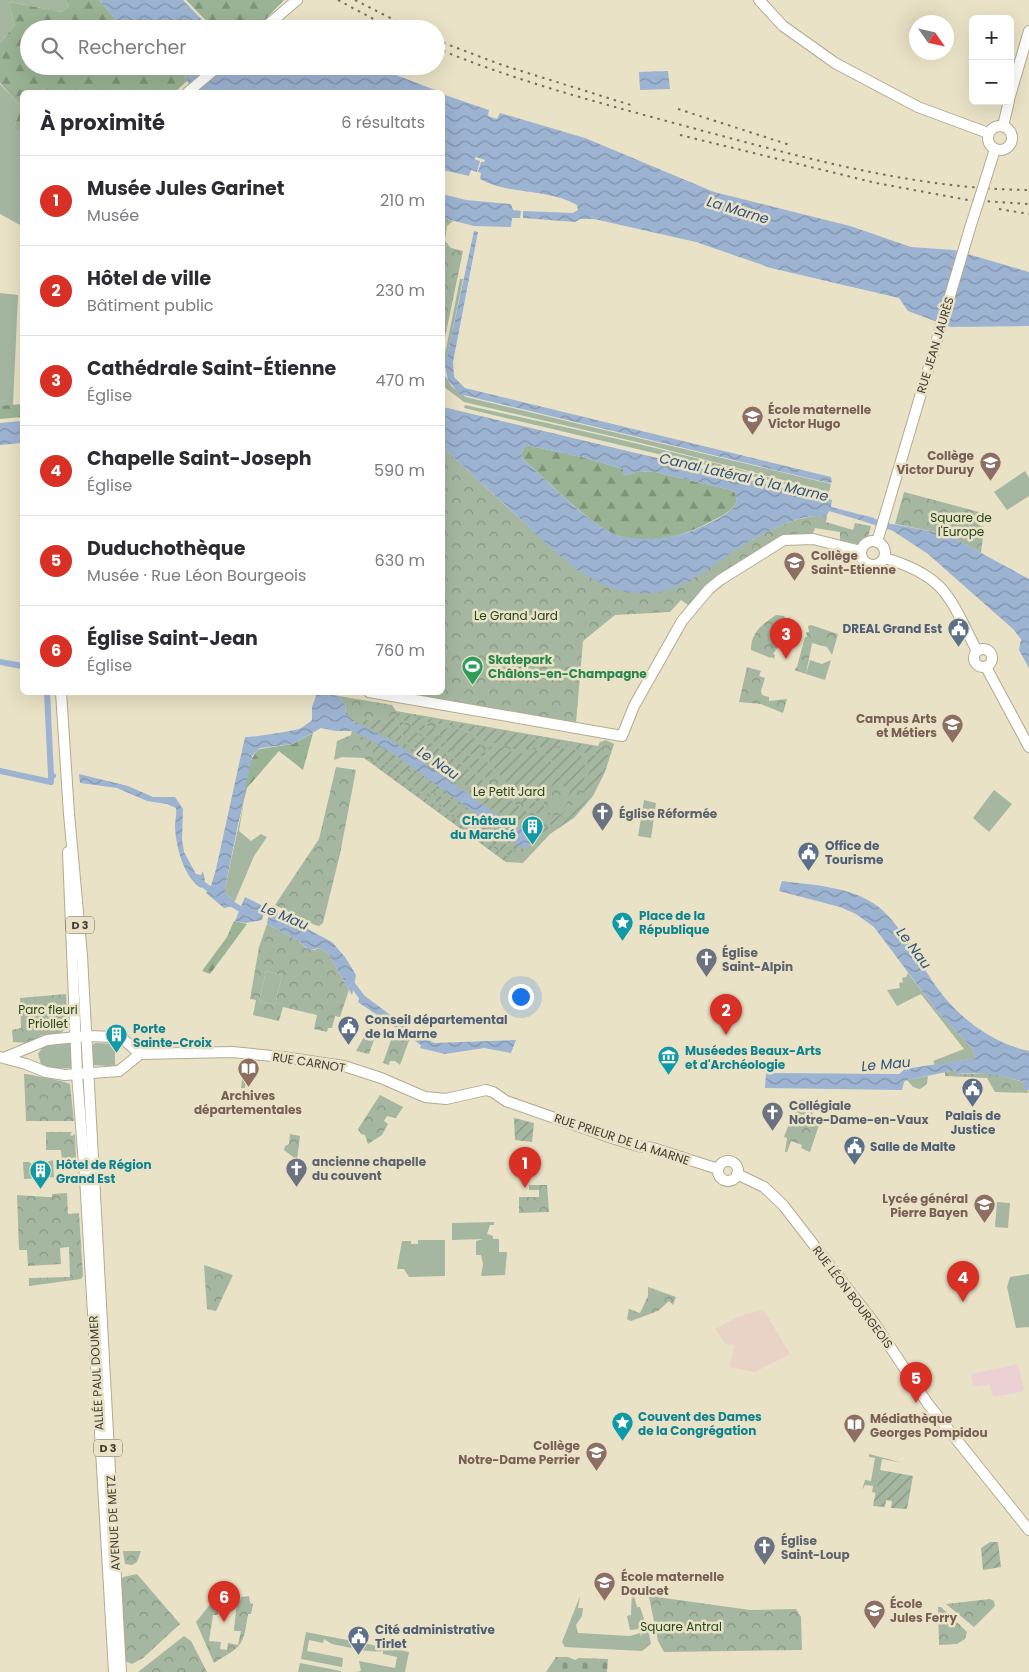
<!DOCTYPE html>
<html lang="fr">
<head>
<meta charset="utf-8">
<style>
	:root { --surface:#fff; --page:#f7f7f7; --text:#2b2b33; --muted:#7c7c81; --line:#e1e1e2; --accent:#d93025 }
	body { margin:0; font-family:Poppins,sans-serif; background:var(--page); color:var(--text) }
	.controls { position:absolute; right:15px; top:15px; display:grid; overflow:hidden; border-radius:8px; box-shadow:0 5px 20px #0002 }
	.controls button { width:45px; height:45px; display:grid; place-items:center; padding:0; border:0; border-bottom:1px solid var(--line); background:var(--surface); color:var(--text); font:25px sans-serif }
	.compass { position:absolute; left:909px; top:15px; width:45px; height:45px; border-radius:50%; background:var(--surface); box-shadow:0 5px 20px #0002; rotate:124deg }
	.you { position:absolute; left:520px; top:996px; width:18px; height:18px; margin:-12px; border:4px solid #fff; border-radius:50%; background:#1a73e8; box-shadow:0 0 0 8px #1a73e833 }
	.badge { display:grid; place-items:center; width:32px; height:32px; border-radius:50%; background:var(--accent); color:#fff; font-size:16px; font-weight:700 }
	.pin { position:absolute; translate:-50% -41px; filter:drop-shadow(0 1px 2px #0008) }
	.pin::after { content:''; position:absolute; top:26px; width:18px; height:15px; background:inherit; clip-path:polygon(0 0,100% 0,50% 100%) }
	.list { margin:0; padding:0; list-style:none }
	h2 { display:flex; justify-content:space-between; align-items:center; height:65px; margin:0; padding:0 20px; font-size:21px }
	h2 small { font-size:16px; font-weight:400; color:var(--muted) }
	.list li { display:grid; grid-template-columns:32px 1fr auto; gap:15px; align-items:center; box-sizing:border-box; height:90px; padding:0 20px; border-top:1px solid var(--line) }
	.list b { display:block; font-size:19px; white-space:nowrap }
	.list p { margin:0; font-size:16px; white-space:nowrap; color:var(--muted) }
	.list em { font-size:16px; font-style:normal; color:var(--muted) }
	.icon { flex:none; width:28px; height:28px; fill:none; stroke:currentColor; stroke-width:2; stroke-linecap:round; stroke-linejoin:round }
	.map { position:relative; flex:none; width:1029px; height:1672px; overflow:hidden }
	.search { position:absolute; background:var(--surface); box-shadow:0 5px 20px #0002; left:20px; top:20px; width:425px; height:55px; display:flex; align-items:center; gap:12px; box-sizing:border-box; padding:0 18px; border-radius:28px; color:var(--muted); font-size:19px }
	.panel { position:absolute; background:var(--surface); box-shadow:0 5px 20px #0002; left:20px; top:90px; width:425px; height:605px; border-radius:8px }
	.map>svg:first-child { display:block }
	.commercial { fill:#e9d3c7 }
	.medical { fill:#ebd0d4 }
	.grass { fill:#a5b7a0 }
	.forest { fill:url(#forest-firs) }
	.cemetery { fill:url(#cemetery-stones) }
	.park { fill:url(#park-crowns); fill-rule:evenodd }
	.garden { fill:url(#garden-furrows); fill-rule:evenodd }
	.water { fill:url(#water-waves); fill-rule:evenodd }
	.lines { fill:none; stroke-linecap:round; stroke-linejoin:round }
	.canal { stroke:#9cb3d2; stroke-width:6 }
	.major-casing { stroke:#b2ab90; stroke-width:12 }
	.major { stroke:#fff; stroke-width:10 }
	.rail { stroke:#736f5f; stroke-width:2; stroke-dasharray:2.5 5; stroke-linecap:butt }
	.major-bridge-casing { stroke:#b2ab90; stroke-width:12; stroke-linecap:butt }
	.major-bridge { stroke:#fff; stroke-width:10 }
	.labels { text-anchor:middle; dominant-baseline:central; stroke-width:5; stroke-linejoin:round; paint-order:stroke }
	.shield { fill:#e9e2c6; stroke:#726e5e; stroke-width:1 }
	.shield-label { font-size:11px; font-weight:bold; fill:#3f3c31 }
	.street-label { font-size:12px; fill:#3f3c31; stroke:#e9e2c6 }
	.education-label { font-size:12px; font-weight:bold; fill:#785e54; stroke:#e9e2c6; text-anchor:start }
	.park-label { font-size:12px; fill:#23461a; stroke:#e9e2c6 }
	.service-label { font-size:12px; font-weight:bold; fill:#4e5e75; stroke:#e9e2c6; text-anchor:start }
	.leisure-label { font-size:12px; font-weight:bold; fill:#27864d; stroke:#e9e2c6; text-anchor:start }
	.worship-label { font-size:12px; font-weight:bold; fill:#5b616d; stroke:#e9e2c6; text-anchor:start }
	.culture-label { font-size:12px; font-weight:bold; fill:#0d838f; stroke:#e9e2c6; text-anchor:start }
	.water-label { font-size:14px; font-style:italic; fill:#31527d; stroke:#e9e2c6 }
</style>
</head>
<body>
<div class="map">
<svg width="1029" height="1672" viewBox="0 0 1029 1672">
	<defs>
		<pattern id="forest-firs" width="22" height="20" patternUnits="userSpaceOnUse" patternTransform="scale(1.25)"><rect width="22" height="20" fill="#9ab394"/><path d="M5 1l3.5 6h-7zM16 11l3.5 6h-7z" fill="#7f9379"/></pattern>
		<pattern id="cemetery-stones" width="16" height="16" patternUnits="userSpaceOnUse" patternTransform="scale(1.25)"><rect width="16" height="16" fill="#a5b7a0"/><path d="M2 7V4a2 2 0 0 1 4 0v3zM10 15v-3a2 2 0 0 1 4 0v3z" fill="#889683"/></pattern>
		<pattern id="park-crowns" width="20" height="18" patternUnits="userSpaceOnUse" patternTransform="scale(1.25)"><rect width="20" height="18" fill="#a5b7a0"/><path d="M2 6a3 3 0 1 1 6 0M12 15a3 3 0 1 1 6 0" fill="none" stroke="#889683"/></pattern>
		<pattern id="garden-furrows" width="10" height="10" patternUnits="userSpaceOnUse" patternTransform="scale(1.25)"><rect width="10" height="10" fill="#a5b7a0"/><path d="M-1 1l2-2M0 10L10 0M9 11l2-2" fill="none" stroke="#889683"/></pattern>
		<pattern id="water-waves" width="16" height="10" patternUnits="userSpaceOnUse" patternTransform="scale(1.25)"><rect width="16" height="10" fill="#9cb3d2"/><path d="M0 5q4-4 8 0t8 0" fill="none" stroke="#8193ab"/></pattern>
	</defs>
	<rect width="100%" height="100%" fill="#e9e2c6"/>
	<polygon class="commercial" points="763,1309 790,1354 755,1372 730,1367 734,1345 726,1344 715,1329 738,1317"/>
	<polygon class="medical" points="1018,1364 1024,1391 993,1397 990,1384 973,1387 971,1374"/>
	<g class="grass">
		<polygon points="0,0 65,0 69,6 62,12 9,2 15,25 0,43"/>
		<polygon points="0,84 20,105 14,130 22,133 22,218 20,225 0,214"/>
		<polygon points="460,279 463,279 445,367 445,374 443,374 443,364"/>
		<polygon points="0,293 18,295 13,405 0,407"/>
		<polygon points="446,377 452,387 466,397 831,484 829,492 641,443 464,402 444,387 443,378"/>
		<path d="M 465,405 C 583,431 700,456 815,491 L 464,408 Z"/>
		<polygon points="1025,471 1029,478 1029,496 1007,510 994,492"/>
		<polygon points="810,660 822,664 831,660 825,680 806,674"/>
		<polygon points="994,790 1012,804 989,832 973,818"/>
		<polygon points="644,800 656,803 651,838 638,836"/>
		<polygon points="244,801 239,831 251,841 261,834 267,837 254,856 235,901 225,893 225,888"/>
		<polygon points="266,971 282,975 275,1005 259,1001"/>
		<polygon points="908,973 937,1011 972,1048 976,1058 935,1065 933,1061 964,1049 921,994 897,1006 887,990 900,988 899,983 903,982 902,978 906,977"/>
		<polygon points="68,1042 71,1044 71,1068 50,1069 41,1064 38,1054 44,1045"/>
		<polygon points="95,1043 118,1044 115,1045 115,1064 118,1064 110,1066 93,1065 91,1047"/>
		<polygon points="53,1160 54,1177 24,1179 23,1162 29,1162 34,1166"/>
		<polygon points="997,1202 1010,1203 1008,1228 995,1227"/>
		<polygon points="494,1222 494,1225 490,1225 487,1234 493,1236 493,1239 499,1239 499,1252 507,1252 505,1275 481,1276 483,1264 481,1255 476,1255 476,1241 483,1239 452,1240 452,1223"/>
		<polygon points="418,1240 445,1240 445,1276 409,1277 404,1269 397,1269 402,1241 411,1241 411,1244 418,1244"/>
		<polygon points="1029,1274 1029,1327 1016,1328 1007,1287 1010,1277"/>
		<polygon points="869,1454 903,1463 882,1459 876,1493 872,1492 873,1486 865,1485 862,1490 865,1480 871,1481 875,1458 869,1457"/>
		<polygon points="632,1589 637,1607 640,1607 647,1628 630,1630 627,1616 631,1615"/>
		<polygon points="580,1596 578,1608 583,1608 582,1616 576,1625 578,1633 630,1636 640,1633 642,1638 641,1632 648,1630 651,1644 642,1651 565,1647 562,1642"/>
		<path d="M 306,1632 L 409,1652 L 405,1672 L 356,1672 L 361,1671 L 359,1661 L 395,1668 L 397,1657 L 383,1654 L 383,1651 C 375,1652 366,1651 355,1649 L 355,1644 L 352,1644 L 351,1648 L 332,1644 L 324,1639 L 323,1643 L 309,1640 L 307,1651 L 343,1658 L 342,1667 L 301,1659 Z"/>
		<polygon points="300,1663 341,1671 341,1672 298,1672"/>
	</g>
	<g class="forest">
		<polygon points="65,0 99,0 124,29 29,29 29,66 174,66 182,71 187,81 175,92 22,92 22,133 14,130 20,105 0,83 0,43 15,25 9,2 62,12 69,6"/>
		<polygon points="186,0 284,0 256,29 214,29"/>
		<polygon points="22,404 22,417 0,419 0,406"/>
		<path d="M 526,445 L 586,458 L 623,469 L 623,474 L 628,475 L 638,471 L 655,472 L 731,490 L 735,493 L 737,501 C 732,513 715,519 704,525 C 678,539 635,546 608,531 C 580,515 548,481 523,459 L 521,453 Z"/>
		<polygon points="313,733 303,770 279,751 247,788 236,831 248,765 256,752 260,749 293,744"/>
		<polygon points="234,921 247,924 210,974 202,971 227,937"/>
	</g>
	<polygon class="cemetery" points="556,1657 568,1657 575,1660 579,1658 608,1659 607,1672 546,1672"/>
	<g class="park">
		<polygon points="443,218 453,221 447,226 445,241 451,248 463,251 443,347"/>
		<path d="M 443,445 L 448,452 C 471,474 495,496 518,517 C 559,554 613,612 673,587 C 709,568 788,508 827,517 L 826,522 L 853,530 L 855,523 L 871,526 L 868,537 L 858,544 L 840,540 L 840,532 L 815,528 C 812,539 802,539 793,539 L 694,599 L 688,605 L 681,600 L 670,612 L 615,615 L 583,641 L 576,723 L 400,693 L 442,692 Z"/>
		<polygon points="904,492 979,512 977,524 984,527 981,553 946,534 895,524"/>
		<path d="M 776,615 L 784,616 L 786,619 L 784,623 L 782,623 L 784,624 L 783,628 L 780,628 L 782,630 L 781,634 L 779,633 L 781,635 L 780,639 L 777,638 L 779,640 L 778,644 L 776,643 L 778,645 L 777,649 L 774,648 L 776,650 L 773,654 L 775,655 L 774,659 L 772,657 L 771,658 L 751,650 C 751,633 761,625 776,615 Z"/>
		<polygon points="811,625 838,634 832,655 827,647 812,643 806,674 794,670 797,667 805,637 807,637 806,632 809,632 808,626"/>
		<polygon points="747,667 761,671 759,676 765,678 761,691 762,695 769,697 769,701 787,699 783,713 761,704 739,702"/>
		<polygon points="339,696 392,705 396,711 598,746 600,742 606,740 614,744 605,772 593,796 574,818 550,834 523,863 506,862 364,758 342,757 334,760 337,741 351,735 354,720 346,715 345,705"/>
		<polygon points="336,767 356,770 340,854 323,923 319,926 315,925 275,905 319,839"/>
		<path d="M 267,924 L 299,941 L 306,948 L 314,950 L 320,948 L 328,953 L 349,990 L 340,1017 L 335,1016 L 332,1028 L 328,1028 L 327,1032 L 314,1029 L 317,1015 L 283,1007 L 279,1021 L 253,1015 L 256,1000 L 250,999 L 259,947 ZM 266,971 L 282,975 L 275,1005 L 259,1001 Z"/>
		<polygon points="66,994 67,1018 64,1030 60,1034 42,1035 28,1043 13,1042 12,1030 21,1028 20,998"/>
		<polygon points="402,1032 410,1038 400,1065 395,1061 390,1061 389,1065 383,1063 393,1034 400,1037"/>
		<polygon points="365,1035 374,1040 369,1054 356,1051"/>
		<polygon points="244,1066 259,1068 257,1077 246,1076 245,1088 241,1088"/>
		<polygon points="957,1070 957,1074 991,1073 1023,1082 1029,1093 995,1092 987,1078 945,1076 945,1072"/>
		<path d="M 24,1074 C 30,1074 67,1082 70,1084 L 74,1121 L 26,1121 Z"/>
		<polygon points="928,1076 927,1084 920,1089 913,1087 907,1080"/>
		<polygon points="380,1095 403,1107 396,1118 387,1116 384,1121 388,1124 382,1135 368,1144 365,1135 361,1134 358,1129"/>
		<polygon points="800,1100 817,1100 810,1121 819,1125 810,1152 801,1148 802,1145 791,1141 787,1152 785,1152 787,1138 784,1137 792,1115 794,1115"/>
		<polygon points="46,1132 72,1132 70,1135 72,1136 75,1134 76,1160 62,1161 61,1150 46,1150"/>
		<polygon points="290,1134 300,1136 297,1160 284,1150 285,1146 289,1144"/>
		<polygon points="529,1185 547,1185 549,1212 519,1213 519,1197 539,1197 539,1190 529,1190"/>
		<polygon points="67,1193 68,1214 79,1213 83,1276 81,1279 29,1286 29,1278 70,1277 69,1247 60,1248 61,1264 28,1266 27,1250 19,1250 17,1195 47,1197 52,1197 52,1194"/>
		<polygon points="204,1265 233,1275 216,1311 207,1309"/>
		<polygon points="648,1287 676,1297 673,1305 669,1301 658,1311 631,1321 627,1319 629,1309 640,1313 648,1296"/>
		<polygon points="123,1551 141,1551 137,1562 132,1565 125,1564"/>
		<polygon points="137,1574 180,1624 143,1658 132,1664 125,1661 120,1581 123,1577"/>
		<polygon points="648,1592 657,1597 750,1610 796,1609 801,1617 802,1650 664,1652 658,1641"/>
		<path d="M 249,1596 L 250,1603 L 253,1604 L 251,1614 L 248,1614 C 243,1647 243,1645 214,1663 L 196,1622 L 215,1598 L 218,1598 L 218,1615 L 213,1615 L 209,1641 L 221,1642 L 220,1649 L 227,1650 L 228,1643 L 238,1645 L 241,1631 L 234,1631 L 237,1601 L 240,1601 L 241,1597 Z"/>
		<polygon points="990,1599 994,1601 995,1606 974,1627 946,1604"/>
		<polygon points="938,1607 941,1607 967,1632 965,1639 957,1644 939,1645"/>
		<polygon points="184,1636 191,1641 207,1672 138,1672"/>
	</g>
	<g class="garden">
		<polygon points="397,713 533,736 538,747 517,750 502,744 486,742 469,731 455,726 421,721 412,726 395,714"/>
		<polygon points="394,715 403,742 462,787 461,788 397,741 360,723 360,720 380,720"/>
		<polygon points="397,718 447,755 445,765 448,774 405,740"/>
		<polygon points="421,725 433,727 445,743 453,749 450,753 416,728"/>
		<path d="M 438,729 C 460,725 478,735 486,755 C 471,759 441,744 438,729 Z"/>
		<polygon points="357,734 390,752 454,798 453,800 398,762 374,760 373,751 367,749 363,741 356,737"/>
		<polygon points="535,736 568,742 567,746 540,747"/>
		<polygon points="570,742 601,748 600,754 585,753 570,745"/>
		<path d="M 496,746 L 518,754 L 537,751 L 548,757 L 555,771 C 547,826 483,774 489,747 Z"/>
		<path d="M 550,747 L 575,750 L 582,757 L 586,770 L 583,785 L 572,795 L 560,814 L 553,817 L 546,813 L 546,796 L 551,788 L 557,772 L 555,763 L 541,749 ZM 558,781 L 570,792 L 558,814 L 554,816 L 548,812 C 546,800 550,790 558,781 Z"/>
		<polygon points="454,749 474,758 486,760 494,774 488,779 450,754"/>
		<path d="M 588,755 L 609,755 C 600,787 583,810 557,829 L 547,822 C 551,818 556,818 560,815 C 583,799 594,783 586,756 Z"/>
		<path d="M 449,756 L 486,783 L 486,784 C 469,794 441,776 449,756 Z"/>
		<polygon points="377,762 391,768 413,789 506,856 510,857 473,830 464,811 489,827 515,853 511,857 512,862 506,862 372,763"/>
		<polygon points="380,762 397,763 443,794 424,793 392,767"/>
		<path d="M 488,784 L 538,820 L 539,821 C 514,825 484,806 467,789 L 481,788 Z"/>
		<polygon points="507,785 526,798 532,798 537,806 538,803 535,799 544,797 544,818 507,793"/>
		<path d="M 463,787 C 477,799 495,814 512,820 C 528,825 539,821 553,830 L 547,835 L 540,830 L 535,835 L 491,810 Z"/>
		<path d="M 427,795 C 454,796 457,803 469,826 Z"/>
		<polygon points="456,799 523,848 522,848 517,852 496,831 454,801"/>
		<polygon points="514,1118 534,1123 532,1142 515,1140"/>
		<polygon points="880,1470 913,1476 907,1509 891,1508 892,1501 886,1500 885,1507 873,1506"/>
		<polygon points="990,1542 998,1542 1001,1567 983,1570 981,1548"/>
	</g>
	<g class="water">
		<polygon points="99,0 183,0 211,29 124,29"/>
		<polygon points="174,66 373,66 440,92 193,92 182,71"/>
		<polygon points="668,71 670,89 640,90 639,72"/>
		<path d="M 442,94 L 489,110 L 488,116 L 497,119 L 500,113 L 585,138 L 714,192 L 850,226 L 911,247 L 954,250 L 1029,272 L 1029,326 L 951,327 L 908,311 L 899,298 L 771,268 L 696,242 L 594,219 L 580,219 L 575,222 L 523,218 L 523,211 L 573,213 L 578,210 L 577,205 C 547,188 508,195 480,179 L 481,173 L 478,172 L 481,162 L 484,162 L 485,160 L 476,157 L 474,159 L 480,161 L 477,172 L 471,170 L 469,176 L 443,170 Z"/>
		<polygon points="442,194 466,200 511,204 513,210 521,211 520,218 512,218 511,227 474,226 443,218"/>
		<polygon points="474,231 478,232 453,362 454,377 465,388 831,477 832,482 829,483 459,394 448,380 445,366"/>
		<path d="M 443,407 L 825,498 L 832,500 L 831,507 L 874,518 L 873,524 L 829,511 L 826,517 C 804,512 779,527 759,536 C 727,552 698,583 663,591 C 604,606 553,550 515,514 C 492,493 470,473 448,452 L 443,445 ZM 526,445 L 586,458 L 623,469 L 623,474 L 628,475 L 638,471 L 655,472 L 731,490 L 735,493 L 737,501 C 732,514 713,521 701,527 C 678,539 632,544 608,531 C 578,514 549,482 523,459 L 521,453 Z"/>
		<polygon points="22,421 22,443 0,445 0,423"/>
		<polygon points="892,524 946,534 1029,579 1029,668 1019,650 1021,639 1013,629 928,554 890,529"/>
		<path d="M 317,693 L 339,696 L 345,705 L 346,714 L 354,720 L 353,724 L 360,724 L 396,743 L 496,814 L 536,836 L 524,849 L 390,751 L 353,731 L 336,731 L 321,728 L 293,744 L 260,748 L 252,756 L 225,888 L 225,893 L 235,901 L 233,906 L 224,908 L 206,893 L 211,886 L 216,869 L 245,737 C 249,738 293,731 299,729 C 303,727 308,723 312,720 L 312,707 Z"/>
		<path d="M 79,774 L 128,786 L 153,797 L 175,797 L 183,809 L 182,839 L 184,852 L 196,874 L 201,875 L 203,871 L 205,881 L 201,888 C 184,878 176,847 175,827 C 175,820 177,815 176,808 L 167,804 L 147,801 L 117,788 L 80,783 Z"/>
		<path d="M 782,881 C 811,885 849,886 876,905 C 899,922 914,953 931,979 C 954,1014 988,1042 1029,1051 L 1029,1090 L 1025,1090 L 1023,1082 C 1001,1075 981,1071 957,1074 L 956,1070 L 907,1080 L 904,1082 L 902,1090 L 765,1088 L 766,1073 L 899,1074 L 905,1069 L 976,1058 L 972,1048 L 937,1011 L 874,927 L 856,914 L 840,907 L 779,891 Z"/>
		<polygon points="245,897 265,907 262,920 245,923 235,921"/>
		<polygon points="273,913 277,913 332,942 345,957 356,975 352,995 328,953 320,948 309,950 299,941 267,924 268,918"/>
		<polygon points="361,993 389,1014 391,1017 434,1043 516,1040 511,1053 484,1048 445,1054 420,1048 421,1045 358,1002"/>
	</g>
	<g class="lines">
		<g class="canal">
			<polyline points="866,519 897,529"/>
			<polyline points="0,662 22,666"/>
			<polyline points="47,692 51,775"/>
			<polyline points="0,771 51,782 51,775 53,776"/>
			<polyline points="197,880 215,893"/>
			<polyline points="227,901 247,913"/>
			<polyline points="349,980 364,1000"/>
		</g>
		<defs>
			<g id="major">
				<polyline points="759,0 783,26 835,63 918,107 988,133"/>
				<polyline points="263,29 297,0"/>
				<polyline points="188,92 219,66"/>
				<polyline points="1010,96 1029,31"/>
				<circle cx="1000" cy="138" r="12"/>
				<polyline points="1003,126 1009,101"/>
				<polyline points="987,175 995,149"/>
				<circle cx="873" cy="553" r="12"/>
				<polyline points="877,542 970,228"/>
				<path d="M 885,558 C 947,577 949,597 977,651"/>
				<circle cx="983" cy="658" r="9"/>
				<polyline points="986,667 1029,747"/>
				<polyline points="61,692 69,814 82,956 121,1672"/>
				<polyline points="369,692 622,736 634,706 682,621 709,589 720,580 784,540 813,539 861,551"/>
				<polyline points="68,852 77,1074 85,1177 114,1672"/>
				<polyline points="140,1054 232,1052 283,1057 344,1066 381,1078 425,1097 446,1099 486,1090 493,1092 506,1101 612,1138 638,1146 653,1148 718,1169"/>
				<polyline points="0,1057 26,1064 46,1072 65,1075 119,1071 140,1054"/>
				<polyline points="6,1057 47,1040 87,1036 117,1037 123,1039 140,1054"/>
				<circle cx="728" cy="1171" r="10"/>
				<polyline points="737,1174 764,1187 783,1205 875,1324 928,1404 1029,1530"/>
			</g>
		</defs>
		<use href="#major" class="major-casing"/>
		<use href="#major" class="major"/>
		<g class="rail">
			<polyline points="338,0 392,29"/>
			<polyline points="355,0 412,29"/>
			<polyline points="436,40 502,65 634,106"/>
			<path d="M 436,48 C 520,83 608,105 696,129 C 805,158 915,189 1029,190"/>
			<polyline points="678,109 790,145"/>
			<polyline points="680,135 876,183 968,200 1029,204"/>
			<polyline points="999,209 1029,214"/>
		</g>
		<defs>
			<polyline id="major-bridge" points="970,228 987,175"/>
		</defs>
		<use href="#major-bridge" class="major-bridge-casing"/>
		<use href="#major-bridge" class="major-bridge"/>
	</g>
	<defs>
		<symbol id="school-pin" viewBox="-11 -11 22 30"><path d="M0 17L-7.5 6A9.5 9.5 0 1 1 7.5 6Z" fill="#8d6e63" stroke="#e9e2c6"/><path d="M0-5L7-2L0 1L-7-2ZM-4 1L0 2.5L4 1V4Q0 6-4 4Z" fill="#fff"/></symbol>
		<symbol id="civic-pin" viewBox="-11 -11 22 30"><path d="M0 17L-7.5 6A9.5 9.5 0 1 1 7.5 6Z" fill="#5c6f8a" stroke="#e9e2c6"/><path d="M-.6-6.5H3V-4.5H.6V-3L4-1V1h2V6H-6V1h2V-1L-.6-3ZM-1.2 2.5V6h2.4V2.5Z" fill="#fff"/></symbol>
		<symbol id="stadium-pin" viewBox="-11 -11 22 30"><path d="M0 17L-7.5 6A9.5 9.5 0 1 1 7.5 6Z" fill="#2e9e5b" stroke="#e9e2c6"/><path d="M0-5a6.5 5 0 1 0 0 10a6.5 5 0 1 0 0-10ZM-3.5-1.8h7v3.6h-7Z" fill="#fff"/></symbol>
		<symbol id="university-pin" viewBox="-11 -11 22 30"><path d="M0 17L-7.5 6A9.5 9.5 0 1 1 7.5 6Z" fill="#8d6e63" stroke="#e9e2c6"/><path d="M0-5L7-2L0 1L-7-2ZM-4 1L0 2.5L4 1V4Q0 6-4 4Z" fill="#fff"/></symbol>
		<symbol id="church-pin" viewBox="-11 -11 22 30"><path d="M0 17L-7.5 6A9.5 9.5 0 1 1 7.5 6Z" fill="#6b7280" stroke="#e9e2c6"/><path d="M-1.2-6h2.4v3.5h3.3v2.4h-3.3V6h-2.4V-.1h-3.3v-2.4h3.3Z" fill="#fff"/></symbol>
		<symbol id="building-pin" viewBox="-11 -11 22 30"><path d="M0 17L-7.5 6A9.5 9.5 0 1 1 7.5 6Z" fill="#0f9aa8" stroke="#e9e2c6"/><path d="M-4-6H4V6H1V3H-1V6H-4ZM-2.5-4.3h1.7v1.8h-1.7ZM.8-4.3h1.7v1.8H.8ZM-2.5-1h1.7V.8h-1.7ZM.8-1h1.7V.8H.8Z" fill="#fff"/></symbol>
		<symbol id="sight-pin" viewBox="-11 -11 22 30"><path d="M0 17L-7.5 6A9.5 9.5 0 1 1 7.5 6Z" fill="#0f9aa8" stroke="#e9e2c6"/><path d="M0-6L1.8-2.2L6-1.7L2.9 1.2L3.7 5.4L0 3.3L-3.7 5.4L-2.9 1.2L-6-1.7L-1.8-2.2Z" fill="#fff"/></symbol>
		<symbol id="museum-pin" viewBox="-11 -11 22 30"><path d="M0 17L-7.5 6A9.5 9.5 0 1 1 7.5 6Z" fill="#0f9aa8" stroke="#e9e2c6"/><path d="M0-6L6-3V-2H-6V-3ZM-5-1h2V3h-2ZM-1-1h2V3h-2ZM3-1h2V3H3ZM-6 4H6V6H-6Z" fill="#fff"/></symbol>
		<symbol id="library-pin" viewBox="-11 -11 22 30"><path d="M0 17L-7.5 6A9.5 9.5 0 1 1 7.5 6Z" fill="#8d6e63" stroke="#e9e2c6"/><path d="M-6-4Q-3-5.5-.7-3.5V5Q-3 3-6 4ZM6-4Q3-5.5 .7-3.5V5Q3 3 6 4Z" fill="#fff"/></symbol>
	</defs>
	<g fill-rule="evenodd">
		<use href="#school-pin" x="740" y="404" width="25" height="34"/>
		<use href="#school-pin" x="978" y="450" width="25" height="34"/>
		<use href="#school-pin" x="782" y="550" width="25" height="34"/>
		<use href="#civic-pin" x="946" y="616" width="25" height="34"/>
		<use href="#stadium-pin" x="460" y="654" width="25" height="34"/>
		<use href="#university-pin" x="940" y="712" width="25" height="34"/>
		<use href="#church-pin" x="590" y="800" width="25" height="34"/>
		<use href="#building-pin" x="520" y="814" width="25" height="34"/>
		<use href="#civic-pin" x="796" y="840" width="25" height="34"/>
		<use href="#sight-pin" x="610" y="910" width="25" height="34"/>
		<use href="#church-pin" x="694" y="946" width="25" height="34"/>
		<use href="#civic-pin" x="336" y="1014" width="25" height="34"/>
		<use href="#building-pin" x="104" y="1022" width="25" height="34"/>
		<use href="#museum-pin" x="656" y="1044" width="25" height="34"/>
		<use href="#library-pin" x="236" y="1056" width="25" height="34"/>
		<use href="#civic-pin" x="960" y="1076" width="25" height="34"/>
		<use href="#church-pin" x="760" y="1100" width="25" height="34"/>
		<use href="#civic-pin" x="842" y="1134" width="25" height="34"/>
		<use href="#church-pin" x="284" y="1156" width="25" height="34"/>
		<use href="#building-pin" x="28" y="1158" width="25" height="34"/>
		<use href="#school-pin" x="972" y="1192" width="25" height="34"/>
		<use href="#sight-pin" x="610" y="1410" width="25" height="34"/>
		<use href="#library-pin" x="842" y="1412" width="25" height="34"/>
		<use href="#school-pin" x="584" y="1440" width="25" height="34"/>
		<use href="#church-pin" x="752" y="1534" width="25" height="34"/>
		<use href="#school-pin" x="592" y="1570" width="25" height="34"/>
		<use href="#school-pin" x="862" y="1598" width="25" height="34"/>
		<use href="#civic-pin" x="346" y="1624" width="25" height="34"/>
	</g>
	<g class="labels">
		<g class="shield">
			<rect x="66" y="916.5" width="28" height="17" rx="4"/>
			<rect x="94" y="1439.5" width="28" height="17" rx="4"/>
		</g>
		<g class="shield-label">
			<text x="80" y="925">D 3</text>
			<text x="108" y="1448">D 3</text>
		</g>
		<g class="street-label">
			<text transform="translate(935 345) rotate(-73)">RUE JEAN JAURÈS</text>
			<text transform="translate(309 1062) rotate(9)">RUE CARNOT</text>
			<text transform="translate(622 1139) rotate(18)">RUE PRIEUR DE LA MARNE</text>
			<text transform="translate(853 1297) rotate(53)">RUE LÉON BOURGEOIS</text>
			<text transform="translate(96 1373) rotate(-93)">ALLÉE PAUL DOUMER</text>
			<text transform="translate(113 1523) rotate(-93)">AVENUE DE METZ</text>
		</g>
		<g class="education-label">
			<text x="768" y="409">École maternelle<tspan x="768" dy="14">Victor Hugo</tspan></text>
			<text x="974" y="455" text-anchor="end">Collège<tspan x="974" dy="14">Victor Duruy</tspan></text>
			<text x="811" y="555">Collège<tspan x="811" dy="14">Saint-Etienne</tspan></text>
			<text x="937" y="718" text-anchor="end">Campus Arts<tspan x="937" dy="14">et Métiers</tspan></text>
			<text x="248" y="1095" text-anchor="middle">Archives<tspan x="248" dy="14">départementales</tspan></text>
			<text x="968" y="1198" text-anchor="end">Lycée général<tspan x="968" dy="14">Pierre Bayen</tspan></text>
			<text x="870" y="1418">Médiathèque<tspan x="870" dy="14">Georges Pompidou</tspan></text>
			<text x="580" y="1445" text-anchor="end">Collège<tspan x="580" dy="14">Notre-Dame Perrier</tspan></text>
			<text x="621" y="1576">École maternelle<tspan x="621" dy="14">Doulcet</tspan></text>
			<text x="890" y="1603">École<tspan x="890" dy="14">Jules Ferry</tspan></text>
		</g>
		<g class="park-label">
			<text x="961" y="517">Square de<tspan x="961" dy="14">l'Europe</tspan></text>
			<text x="516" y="615">Le Grand Jard</text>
			<text x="509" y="791">Le Petit Jard</text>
			<text x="48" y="1009">Parc fleuri<tspan x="48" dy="14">Priollet</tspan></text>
			<text x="681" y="1626">Square Antral</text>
		</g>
		<g class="service-label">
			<text x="942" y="628" text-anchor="end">DREAL Grand Est</text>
			<text x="825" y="845">Office de<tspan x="825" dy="14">Tourisme</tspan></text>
			<text x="365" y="1019">Conseil départemental<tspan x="365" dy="14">de la Marne</tspan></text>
			<text x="973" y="1115" text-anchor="middle">Palais de<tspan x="973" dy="14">Justice</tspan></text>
			<text x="870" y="1146">Salle de Malte</text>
			<text x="375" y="1629">Cité administrative<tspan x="375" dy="14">Tirlet</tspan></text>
		</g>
		<g class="leisure-label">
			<text x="488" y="659">Skatepark<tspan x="488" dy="14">Châlons-en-Champagne</tspan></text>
		</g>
		<g class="worship-label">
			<text x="619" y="813">Église Réformée</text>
			<text x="722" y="952">Église<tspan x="722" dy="14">Saint-Alpin</tspan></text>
			<text x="789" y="1105">Collégiale<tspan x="789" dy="14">Notre-Dame-en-Vaux</tspan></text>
			<text x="312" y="1161">ancienne chapelle<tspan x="312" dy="14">du couvent</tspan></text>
			<text x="781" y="1540">Église<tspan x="781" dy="14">Saint-Loup</tspan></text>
		</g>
		<g class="culture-label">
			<text x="516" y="820" text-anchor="end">Château<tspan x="516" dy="14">du Marché</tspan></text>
			<text x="639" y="915">Place de la<tspan x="639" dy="14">République</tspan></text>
			<text x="133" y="1028">Porte<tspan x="133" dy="14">Sainte-Croix</tspan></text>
			<text x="685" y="1050">Muséedes Beaux-Arts<tspan x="685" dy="14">et d'Archéologie</tspan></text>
			<text x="56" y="1164">Hôtel de Région<tspan x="56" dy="14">Grand Est</tspan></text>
			<text x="638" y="1416">Couvent des Dames<tspan x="638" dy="14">de la Congrégation</tspan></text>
		</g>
		<g class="water-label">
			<text transform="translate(738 210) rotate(17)">La Marne</text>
			<text transform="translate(744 477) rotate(13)">Canal Latéral à la Marne</text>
			<text transform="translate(438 763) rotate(34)">Le Nau</text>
			<text transform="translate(285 916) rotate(23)">Le Mau</text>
			<text transform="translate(914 948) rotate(53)">Le Nau</text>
			<text transform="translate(886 1064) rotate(-5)">Le Mau</text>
		</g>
	</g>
</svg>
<div class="controls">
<button>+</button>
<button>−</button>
</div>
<svg class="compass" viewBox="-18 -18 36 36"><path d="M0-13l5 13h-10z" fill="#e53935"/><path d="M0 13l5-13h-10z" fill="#7c7c81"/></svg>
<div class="you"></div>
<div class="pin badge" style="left:525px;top:1188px">1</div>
<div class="pin badge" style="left:726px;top:1035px">2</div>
<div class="pin badge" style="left:786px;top:659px">3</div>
<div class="pin badge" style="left:963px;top:1302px">4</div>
<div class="pin badge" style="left:916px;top:1403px">5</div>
<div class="pin badge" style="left:224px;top:1622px">6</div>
<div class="search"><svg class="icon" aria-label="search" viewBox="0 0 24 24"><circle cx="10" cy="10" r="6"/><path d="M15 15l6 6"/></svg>Rechercher</div>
<section class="panel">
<h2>À proximité<small>6 résultats</small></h2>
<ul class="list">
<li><span class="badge">1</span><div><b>Musée Jules Garinet</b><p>Musée</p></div><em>210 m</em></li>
<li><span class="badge">2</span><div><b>Hôtel de ville</b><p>Bâtiment public</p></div><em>230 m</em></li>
<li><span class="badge">3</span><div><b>Cathédrale Saint-Étienne</b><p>Église</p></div><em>470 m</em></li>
<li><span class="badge">4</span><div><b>Chapelle Saint-Joseph</b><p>Église</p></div><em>590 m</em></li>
<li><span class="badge">5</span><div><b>Duduchothèque</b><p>Musée · Rue Léon Bourgeois</p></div><em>630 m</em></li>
<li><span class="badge">6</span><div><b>Église Saint-Jean</b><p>Église</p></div><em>760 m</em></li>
</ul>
</section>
</div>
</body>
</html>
